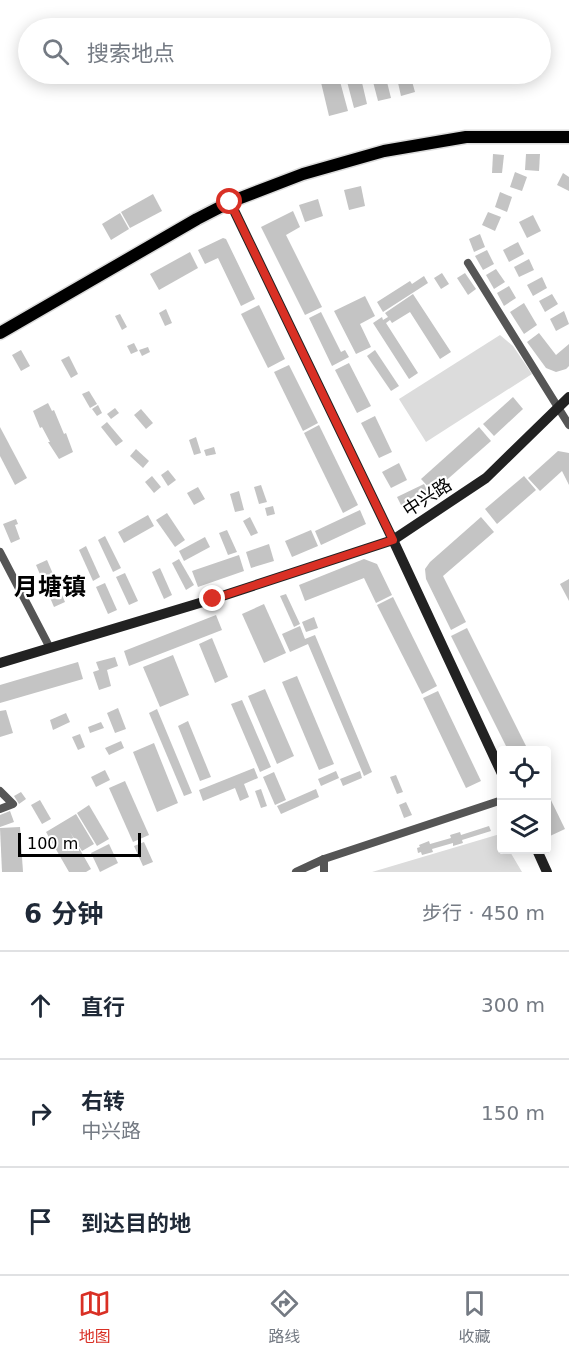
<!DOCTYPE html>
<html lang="zh">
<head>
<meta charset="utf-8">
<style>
	:root { --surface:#fff; --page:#f6f6f7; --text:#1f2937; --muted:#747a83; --line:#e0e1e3; --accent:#d93025 }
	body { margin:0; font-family:"DejaVu Sans","Noto Sans SC",sans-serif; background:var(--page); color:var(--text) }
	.controls { position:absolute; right:18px; bottom:18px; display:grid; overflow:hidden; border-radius:6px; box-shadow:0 3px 15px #0003 }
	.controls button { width:54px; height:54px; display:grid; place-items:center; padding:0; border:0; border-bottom:2px solid var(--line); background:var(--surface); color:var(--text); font:30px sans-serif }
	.scale { position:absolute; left:18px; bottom:15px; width:123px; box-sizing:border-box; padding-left:6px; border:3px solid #000; border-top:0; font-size:16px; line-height:21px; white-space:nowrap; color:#000; -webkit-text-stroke:4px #fff; paint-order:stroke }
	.stop { position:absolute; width:18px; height:18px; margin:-14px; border:4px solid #d93025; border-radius:50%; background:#fff }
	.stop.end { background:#d93025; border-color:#fff; box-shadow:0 2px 6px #0008 }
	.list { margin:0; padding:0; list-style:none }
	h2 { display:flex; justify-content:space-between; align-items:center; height:78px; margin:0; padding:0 24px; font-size:26px }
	h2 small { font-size:20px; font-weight:400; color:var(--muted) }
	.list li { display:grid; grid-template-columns:39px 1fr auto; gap:18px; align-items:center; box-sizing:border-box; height:108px; padding:0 24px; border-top:2px solid var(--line) }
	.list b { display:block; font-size:22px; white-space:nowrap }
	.list p { margin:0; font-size:20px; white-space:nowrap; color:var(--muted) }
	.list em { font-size:20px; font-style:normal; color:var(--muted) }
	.icon { flex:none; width:33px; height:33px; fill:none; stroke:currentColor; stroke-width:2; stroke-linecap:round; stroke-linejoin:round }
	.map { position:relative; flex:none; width:569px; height:872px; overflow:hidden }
	.search { position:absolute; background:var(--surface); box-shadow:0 3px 15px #0003; left:18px; right:18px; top:18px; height:66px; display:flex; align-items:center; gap:15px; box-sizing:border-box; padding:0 21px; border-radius:33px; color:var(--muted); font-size:22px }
	.sheet { height:402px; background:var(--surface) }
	nav { display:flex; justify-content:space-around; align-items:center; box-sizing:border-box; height:84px; border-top:2px solid var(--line); background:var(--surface); font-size:16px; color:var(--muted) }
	nav a { display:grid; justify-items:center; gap:3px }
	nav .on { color:var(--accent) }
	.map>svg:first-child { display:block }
	.green { fill:#dcdcdc }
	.building { fill:#c4c4c4 }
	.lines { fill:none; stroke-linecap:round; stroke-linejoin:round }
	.primary-casing { stroke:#dbdbdb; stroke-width:15 }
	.minor { stroke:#555; stroke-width:8 }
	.secondary { stroke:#222; stroke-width:10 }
	.primary { stroke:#000; stroke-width:12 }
	.route { stroke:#d93025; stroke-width:8 }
	.labels { text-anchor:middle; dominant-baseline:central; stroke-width:4.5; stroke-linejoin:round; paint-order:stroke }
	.street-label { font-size:18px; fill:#000; stroke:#fff }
	.district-label { font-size:24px; font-weight:bold; fill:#000; stroke:#fff }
</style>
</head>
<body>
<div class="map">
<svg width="569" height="872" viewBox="0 0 569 872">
	<rect width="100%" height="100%" fill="#fff"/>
	<g class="green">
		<polygon points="500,335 513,346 532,374 426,442 399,399"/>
		<polygon points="500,834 502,850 509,850 522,872 372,872"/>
	</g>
	<g class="building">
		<polygon points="398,23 399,28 385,28 384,26"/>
		<polygon points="319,74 338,74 348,111 329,116"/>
		<polygon points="345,74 360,74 367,104 354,108"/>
		<polygon points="371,74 385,74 391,98 378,101"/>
		<polygon points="396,74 410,74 415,92 401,96"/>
		<polygon points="493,154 504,155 502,173 492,173"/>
		<polygon points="526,154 540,154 539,171 525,170"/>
		<polygon points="515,172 527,177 522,191 510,187"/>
		<polygon points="563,173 569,177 569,191 557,185"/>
		<polygon points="361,186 365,206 349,210 344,190"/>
		<polygon points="500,192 512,197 507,212 495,207"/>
		<polygon points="153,194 162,211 130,228 121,212"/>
		<polygon points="318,199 323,216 305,222 299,205"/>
		<polygon points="293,211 300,227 286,235 322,307 305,315 261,227"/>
		<polygon points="488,212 501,217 495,231 482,225"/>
		<polygon points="120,213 129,229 111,240 102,224"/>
		<polygon points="533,215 541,231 527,238 519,222"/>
		<polygon points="480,234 485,247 474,252 469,239"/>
		<polygon points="223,238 226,239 255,299 241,306 218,258 205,264 198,250"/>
		<polygon points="518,242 524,254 509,262 503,250"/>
		<polygon points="487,250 494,264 483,270 475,256"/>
		<polygon points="190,252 198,268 159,290 150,274"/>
		<polygon points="529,259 534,270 519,277 514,267"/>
		<polygon points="496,269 505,282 494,289 486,275"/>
		<polygon points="442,273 449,284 441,289 434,278"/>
		<polygon points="465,273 476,289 468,295 457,278"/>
		<polygon points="424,276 428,283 383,312 377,302 410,281 412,284"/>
		<polygon points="542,277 547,288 533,296 527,285"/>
		<polygon points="509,286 516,298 504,306 497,293"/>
		<polygon points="413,294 451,352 440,359 410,312 392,323 390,320 386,323 418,373 409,379 373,323 382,317 383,320 388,317 385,313"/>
		<polygon points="552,294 558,304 545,312 539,301"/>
		<polygon points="365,296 375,316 360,324 371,347 356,354 334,311"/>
		<polygon points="524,303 537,325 524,334 510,312"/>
		<polygon points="259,305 285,359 268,368 241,314"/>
		<polygon points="166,309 172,323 165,326 159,313"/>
		<polygon points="564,311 569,324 556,331 550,319"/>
		<polygon points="321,312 341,352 345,350 349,357 332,366 309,318"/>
		<polygon points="120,314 127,327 122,330 115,316"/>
		<polygon points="539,333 556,355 569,344 569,366 566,369 556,372 546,368 527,342"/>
		<polygon points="134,343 138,351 131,354 127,346"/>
		<polygon points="148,347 150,352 142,356 139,350"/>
		<polygon points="21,350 30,366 21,371 12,355"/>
		<polygon points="375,350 399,386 391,391 367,356"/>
		<polygon points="69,356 78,374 71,378 61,360"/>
		<polygon points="349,363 371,406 357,413 335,370"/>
		<polygon points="289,365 318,423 303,431 274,372"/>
		<polygon points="89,391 97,404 90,408 82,394"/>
		<polygon points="513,397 523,409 494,436 483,424"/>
		<polygon points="48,403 52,411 54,410 64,434 66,433 73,452 59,459 48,442 50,442 42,427 40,428 33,411"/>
		<polygon points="98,405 102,413 97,416 92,409"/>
		<polygon points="115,408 119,413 111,419 107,414"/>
		<polygon points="141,409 153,423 146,429 134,415"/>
		<polygon points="375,416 392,452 379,458 361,423"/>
		<polygon points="107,422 123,441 116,446 101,427"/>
		<polygon points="319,425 358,505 343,513 304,433"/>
		<polygon points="0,427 27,478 15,485 0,456"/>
		<polygon points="479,427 491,441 433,492 421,479"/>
		<polygon points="196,437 201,453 194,455 189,440"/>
		<polygon points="214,447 216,454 206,456 204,450"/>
		<polygon points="136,449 149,461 143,468 130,456"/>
		<polygon points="558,451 569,453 569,485 562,471 540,491 528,478"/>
		<polygon points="399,463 407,480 391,488 382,472"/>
		<polygon points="168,470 176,480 168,486 161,475"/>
		<polygon points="152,476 161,487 154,493 145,482"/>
		<polygon points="524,476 536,490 497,524 485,509"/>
		<polygon points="424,484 429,494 402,507 397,497"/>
		<polygon points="261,485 267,502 259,504 254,487"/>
		<polygon points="198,487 205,499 194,505 187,493"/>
		<polygon points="239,491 244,510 235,512 230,494"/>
		<polygon points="273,506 275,514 267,516 265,508"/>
		<polygon points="360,510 366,524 321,545 315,531"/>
		<polygon points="167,513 185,540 175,547 156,520"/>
		<polygon points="148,515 154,526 124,543 118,532"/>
		<polygon points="250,517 258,533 251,536 243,521"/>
		<polygon points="481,517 494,532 443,576 466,622 451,630 426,579 425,569 430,562"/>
		<polygon points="16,519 18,524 15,525 20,539 11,543 3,524"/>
		<polygon points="227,530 237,552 228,555 219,533"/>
		<polygon points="311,530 318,546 292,557 285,541"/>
		<polygon points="105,536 121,568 113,572 98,540"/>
		<polygon points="205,537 210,547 184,561 179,551"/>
		<polygon points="269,544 274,561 251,568 246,552"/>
		<polygon points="86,546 100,577 93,581 79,550"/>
		<polygon points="239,555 244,571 198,587 192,571"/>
		<polygon points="179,559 194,585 186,590 172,563"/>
		<polygon points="364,559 377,564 392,595 376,603 364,578 305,601 299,585"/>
		<polygon points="47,560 65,602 54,607 36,565"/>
		<polygon points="160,568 172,595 164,599 152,572"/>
		<polygon points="125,573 138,601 129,605 116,577"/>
		<polygon points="569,579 569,601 560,584"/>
		<polygon points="105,583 117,610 108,614 96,587"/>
		<polygon points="286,594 300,624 294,627 280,596"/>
		<polygon points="393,597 437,686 422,694 377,605"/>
		<polygon points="264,604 286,653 264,663 242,614"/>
		<polygon points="216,615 222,630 129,666 124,651"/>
		<polygon points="314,617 318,628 306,632 302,622"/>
		<polygon points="300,626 305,639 315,635 372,772 364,776 308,644 290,652 282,634"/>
		<polygon points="467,628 528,750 508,750 451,636"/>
		<polygon points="212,638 228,677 215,683 199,644"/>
		<polygon points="173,655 189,695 160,707 143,667"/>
		<polygon points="115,657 118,666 107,670 111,686 99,690 93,672 99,670 96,662"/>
		<polygon points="78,662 83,679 0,703 0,685"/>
		<polygon points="297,676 334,764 319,770 282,682"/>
		<polygon points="265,689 294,756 277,764 248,696"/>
		<polygon points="438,691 481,781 466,788 423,698"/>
		<polygon points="242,700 271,767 260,772 231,704"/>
		<polygon points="118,708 126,729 115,733 107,713"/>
		<polygon points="157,709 192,793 184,796 149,713"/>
		<polygon points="6,710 13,733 0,737 0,711"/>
		<polygon points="66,713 70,722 53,730 50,720"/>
		<polygon points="188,721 211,777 200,781 178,726"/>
		<polygon points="101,722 104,728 90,733 88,727"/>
		<polygon points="80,734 85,747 78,750 72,737"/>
		<polygon points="121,741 124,748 109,755 105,748"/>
		<polygon points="154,743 178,803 157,812 133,752"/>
		<polygon points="254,768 258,778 244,784 249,797 240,801 235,788 203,801 199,790"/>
		<polygon points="105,770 110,780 96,787 91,777"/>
		<polygon points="336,771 339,778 321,786 318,779"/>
		<polygon points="360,771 362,778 343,786 340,779"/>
		<polygon points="274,772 286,800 275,805 263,777"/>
		<polygon points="396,775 403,792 397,794 390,777"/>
		<polygon points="125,781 149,835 133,842 109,788"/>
		<polygon points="261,789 267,806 261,808 255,791"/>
		<polygon points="316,789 319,797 281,814 277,806"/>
		<polygon points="546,790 565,829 550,836 546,829"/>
		<polygon points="21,792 26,799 19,804 14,796"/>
		<polygon points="40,800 51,819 42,824 31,805"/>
		<polygon points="406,802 412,815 404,818 399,805"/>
		<polygon points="89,805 109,839 97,846 77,813"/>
		<polygon points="10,811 14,822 0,827 0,815"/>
		<polygon points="76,814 94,844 82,851 70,832 91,869 86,872 69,872 46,832"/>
		<polygon points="489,826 491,831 462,840 463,843 453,846 453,843 432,849 433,852 422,855 421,852 418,853 417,848 420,847 419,845 429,841 430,844 451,838 450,835 460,832 461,835"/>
		<polygon points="20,827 23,872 2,872 0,828"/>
		<polygon points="144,842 153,862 143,866 134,846"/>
		<polygon points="109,844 118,863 100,872 91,853"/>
	</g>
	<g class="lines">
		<defs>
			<polyline id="primary" points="0,333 197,219 230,202 303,174 384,151 466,137 569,137"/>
		</defs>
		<use href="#primary" class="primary-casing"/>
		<g class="minor">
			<polyline points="468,263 569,425"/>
			<polyline points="0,552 50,648"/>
			<polyline points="0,791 13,804 0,809"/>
			<polyline points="324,859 324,872"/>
			<polyline points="296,872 324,859 502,800"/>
		</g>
		<g class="secondary">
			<polyline points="230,202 393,540 502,774"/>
			<polyline points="0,663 213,599 393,540 486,478 569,397"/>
			<polyline points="537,850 547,872"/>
		</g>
		<use href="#primary" class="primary"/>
	</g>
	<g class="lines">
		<polyline class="route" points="213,599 393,540 230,202"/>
	</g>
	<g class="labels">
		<g class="street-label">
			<text transform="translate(427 497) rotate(-33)">中兴路</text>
		</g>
		<g class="district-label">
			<text x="50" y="587">月塘镇</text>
		</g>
	</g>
</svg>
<div class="controls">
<button><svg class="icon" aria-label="locate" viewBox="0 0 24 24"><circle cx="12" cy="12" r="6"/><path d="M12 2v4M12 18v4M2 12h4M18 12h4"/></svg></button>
<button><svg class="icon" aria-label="layers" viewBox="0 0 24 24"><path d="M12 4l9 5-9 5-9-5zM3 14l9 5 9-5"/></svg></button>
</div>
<div class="scale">100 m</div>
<div class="stop" style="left:230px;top:202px"></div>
<div class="stop end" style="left:213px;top:599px"></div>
<div class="search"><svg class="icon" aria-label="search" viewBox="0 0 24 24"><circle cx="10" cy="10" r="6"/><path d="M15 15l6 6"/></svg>搜索地点</div>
</div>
<section class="sheet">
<h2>6 分钟<small>步行 · 450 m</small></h2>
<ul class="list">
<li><svg class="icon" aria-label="ahead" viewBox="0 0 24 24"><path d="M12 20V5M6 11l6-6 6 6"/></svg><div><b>直行</b></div><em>300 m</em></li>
<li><svg class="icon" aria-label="right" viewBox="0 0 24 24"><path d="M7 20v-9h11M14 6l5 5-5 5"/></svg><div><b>右转</b><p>中兴路</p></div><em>150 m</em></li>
<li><svg class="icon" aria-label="arrive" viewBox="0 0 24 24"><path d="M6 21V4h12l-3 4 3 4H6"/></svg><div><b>到达目的地</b></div></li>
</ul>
</section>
<nav>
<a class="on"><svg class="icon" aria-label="map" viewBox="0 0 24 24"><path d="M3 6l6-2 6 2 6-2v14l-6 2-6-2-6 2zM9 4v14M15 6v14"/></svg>地图</a>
<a><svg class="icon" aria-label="directions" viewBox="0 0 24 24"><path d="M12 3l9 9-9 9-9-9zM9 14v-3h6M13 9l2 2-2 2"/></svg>路线</a>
<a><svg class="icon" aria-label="saved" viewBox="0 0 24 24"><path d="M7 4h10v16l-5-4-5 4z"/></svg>收藏</a>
</nav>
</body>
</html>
